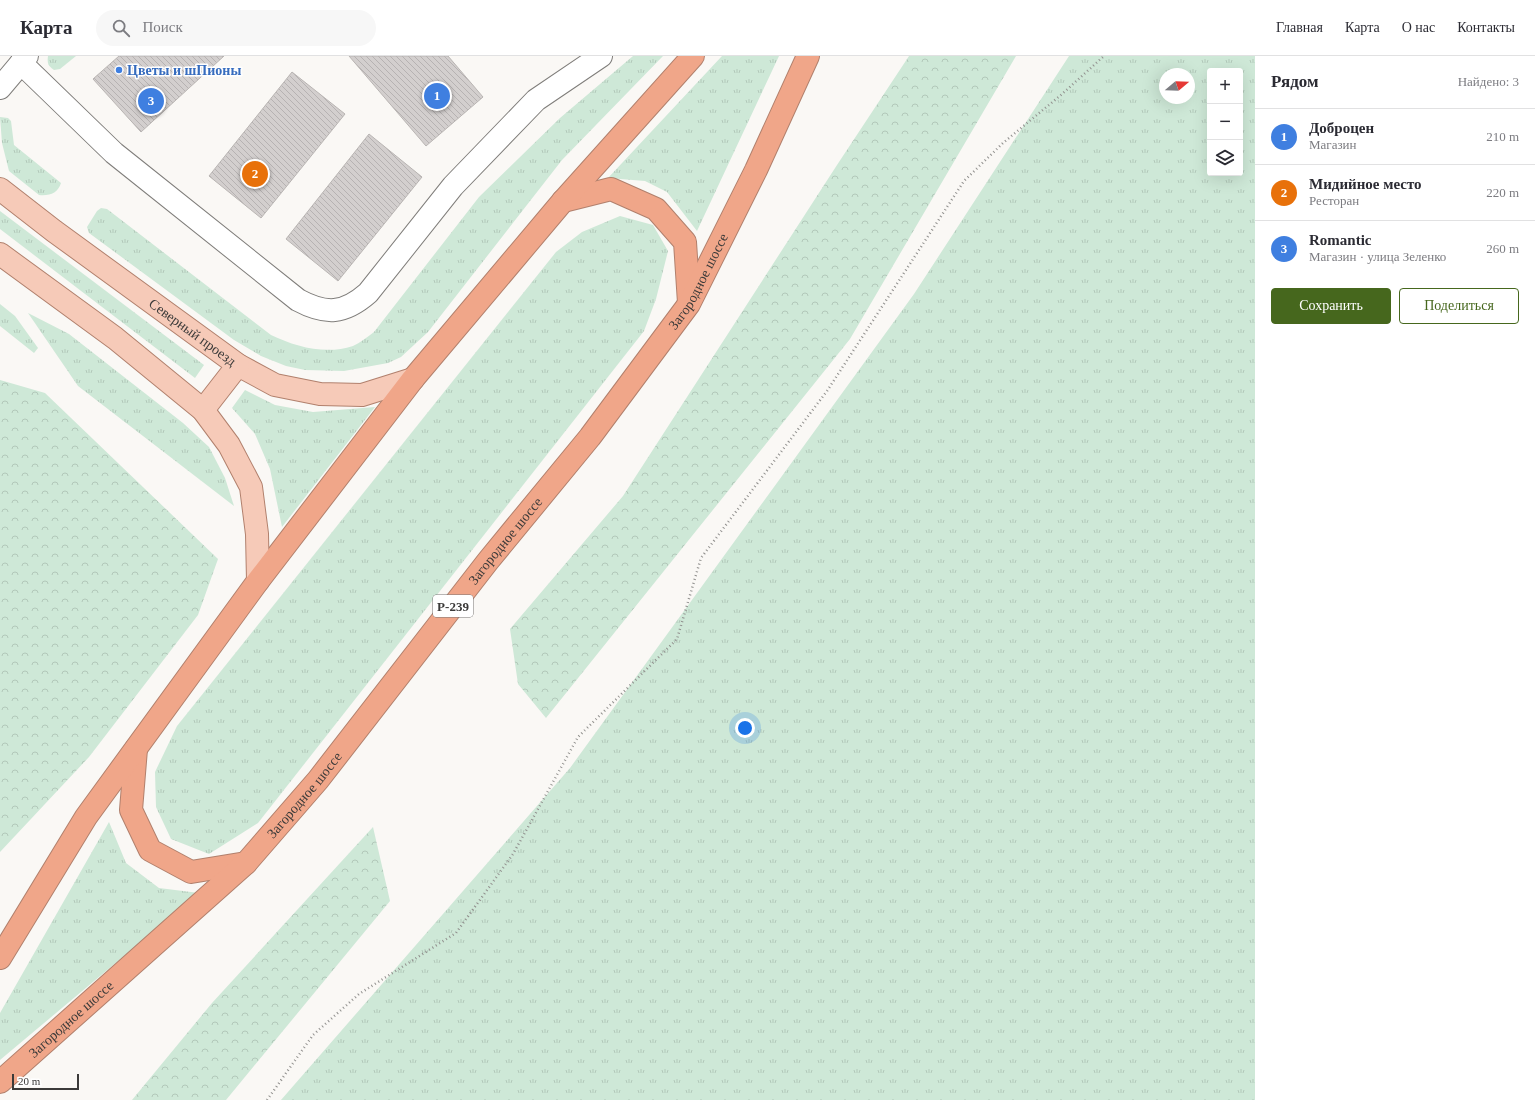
<!DOCTYPE html>
<html lang="ru">
<head>
<meta charset="utf-8">
<style>
	:root { --surface:#fff; --page:#f7f7f7; --text:#2b2b33; --muted:#7c7c81; --line:#e1e1e2; --accent:#46671d }
	body { margin:0; font-family:Georgia,serif; background:var(--page); color:var(--text) }
	.controls { position:absolute; right:12px; top:12px; display:grid; overflow:hidden; border-radius:4px; box-shadow:0 4px 16px #0002 }
	.controls button { width:36px; height:36px; display:grid; place-items:center; padding:0; border:0; border-bottom:1px solid var(--line); background:var(--surface); color:var(--text); font:20px sans-serif }
	.compass { position:absolute; left:1159px; top:12px; width:36px; height:36px; border-radius:50%; background:var(--surface); box-shadow:0 4px 16px #0002; rotate:71deg }
	.scale { position:absolute; left:12px; bottom:10px; width:67px; box-sizing:border-box; padding-left:4px; border:2px solid #3b3a39; border-top:0; font-size:11px; line-height:14px; white-space:nowrap; color:#3b3a39; -webkit-text-stroke:3px #fff; paint-order:stroke }
	.you { position:absolute; left:745px; top:672px; width:14px; height:14px; margin:-10px; border:3px solid #fff; border-radius:50%; background:#1a73e8; box-shadow:0 0 0 6px #1a73e833 }
	.badge { display:grid; place-items:center; width:26px; height:26px; border-radius:50%; background:var(--accent); color:#fff; font-size:13px; font-weight:700 }
	.pin { position:absolute; translate:-50% -50%; border:2px solid #fff; box-shadow:0 1px 4px #0006 }
	.list { margin:0; padding:0; list-style:none }
	h2 { display:flex; justify-content:space-between; align-items:center; height:52px; margin:0; padding:0 16px; font-size:17px }
	h2 small { font-size:13px; font-weight:400; color:var(--muted) }
	.list li { display:grid; grid-template-columns:26px 1fr auto; gap:12px; align-items:center; box-sizing:border-box; height:56px; padding:0 16px; border-top:1px solid var(--line) }
	.list b { display:block; font-size:15px; white-space:nowrap }
	.list p { margin:0; font-size:13px; white-space:nowrap; color:var(--muted) }
	.list em { font-size:13px; font-style:normal; color:var(--muted) }
	.actions { display:flex; gap:8px; padding:12px 16px }
	.actions a { flex:1; padding:9px 0; border:1px solid var(--accent); border-radius:4px; text-align:center; font-size:14px; color:var(--accent) }
	.actions .main { background:var(--accent); color:#fff }
	.icon { flex:none; width:22px; height:22px; fill:none; stroke:currentColor; stroke-width:2; stroke-linecap:round; stroke-linejoin:round }
	.map { position:relative; flex:none; width:1255px; height:1044px; overflow:hidden }
	header { display:flex; align-items:center; gap:24px; box-sizing:border-box; height:56px; padding:0 20px; background:var(--surface); border-bottom:1px solid var(--line) }
	header strong { font-size:19px }
	nav { display:flex; gap:22px; margin-inline-start:auto; font-size:14px }
	.search { width:280px; height:36px; background:var(--page); display:flex; align-items:center; gap:10px; box-sizing:border-box; padding:0 14px; border-radius:22px; color:var(--muted); font-size:15px }
	main { display:flex }
	aside { flex:1; background:var(--surface) }
	.map>svg:first-child { display:block }
	.grass { fill:url(#grass-tufts); fill-rule:evenodd }
	.forest { fill:url(#forest-crowns) }
	.building { fill:url(#building-back-hatch); stroke:#b9b5b3 }
	.lines { fill:none; stroke-linecap:round; stroke-linejoin:round }
	.minor-casing { stroke:#7f7d7a; stroke-width:24 }
	.major-casing { stroke:#b1806d; stroke-width:24 }
	.highway-casing { stroke:#b1806d; stroke-width:24 }
	.path { stroke:#91908e; stroke-width:2.5; stroke-dasharray:1 3; stroke-linecap:butt }
	.minor { stroke:#fff; stroke-width:22 }
	.major { stroke:#f6cab8; stroke-width:22 }
	.highway { stroke:#f0a689; stroke-width:22 }
	.shop-dot { fill:#3f7fe0; stroke:#fff; stroke-width:1.5 }
	.labels { text-anchor:middle; dominant-baseline:central; stroke-width:3; stroke-linejoin:round; paint-order:stroke }
	.shield { fill:#fff; stroke:#767574; stroke-width:1 }
	.shield-label { font-size:13px; font-weight:bold; fill:#3b3a39 }
	.shop-label { font-size:14px; font-weight:bold; fill:#366cbe; stroke:#fff; text-anchor:start }
	.street-label { font-size:14px; fill:#3b3a39; stroke:#fff }
</style>
</head>
<body>
<header>
<strong>Карта</strong>
<div class="search"><svg class="icon" aria-label="search" viewBox="0 0 24 24"><circle cx="10" cy="10" r="6"/><path d="M15 15l6 6"/></svg>Поиск</div>
<nav><a>Главная</a><a>Карта</a><a>О нас</a><a>Контакты</a></nav>
</header>
<main>
<div class="map">
<svg width="1255" height="1044" viewBox="0 0 1255 1044">
	<defs>
		<pattern id="grass-tufts" width="24" height="20" patternUnits="userSpaceOnUse"><rect width="24" height="20" fill="#cee8d7"/><path d="M3 7l-1-3M5 7V3M7 7l1-3M15 17l-1-3M17 17v-4M19 17l1-3" fill="none" stroke="#b2c8b9"/></pattern>
		<pattern id="forest-crowns" width="20" height="18" patternUnits="userSpaceOnUse"><rect width="20" height="18" fill="#cee8d7"/><path d="M2 6a3 3 0 1 1 6 0M12 15a3 3 0 1 1 6 0" fill="none" stroke="#b2c8b9"/></pattern>
		<pattern id="building-back-hatch" width="6" height="6" patternUnits="userSpaceOnUse"><rect width="6" height="6" fill="#d3cfce"/><path d="M-1 5l2 2M0 0l6 6M5-1l2 2" fill="none" stroke="#b6b2b2"/></pattern>
	</defs>
	<rect width="100%" height="100%" fill="#faf8f5"/>
	<g class="grass">
		<path d="M 48,0 L 76,0 L 60,13 L 54,14 C 48,10 47,7 48,0 Z"/>
		<path d="M 633,0 L 663,0 L 562,104 L 428,276 L 401,301 L 388,307 L 344,315 L 305,314 L 286,310 L 261,300 L 234,284 L 89,177 L 87,171 L 97,155 L 101,152 L 107,153 L 271,279 C 296,291 326,299 353,290 C 360,287 367,281 374,276 L 479,141 L 560,62 Z"/>
		<polygon points="722,0 779,0 697,175 667,136 645,125 608,122"/>
		<path d="M 1069,0 L 1255,0 L 1255,1044 L 281,1044 L 570,712 L 914,238 ZM 1210,15 L 1240,15 L 1240,117 L 1210,117 ZM 1165,18 L 1189,18 L 1189,42 L 1165,42 Z"/>
		<path d="M 0,61 L 8,62 L 11,65 L 14,89 L 61,127 C 58,137 50,140 39,139 L 9,115 L 2,87 Z"/>
		<polygon points="0,155 204,309 195,322 0,173"/>
		<polygon points="620,160 653,169 668,195 656,243 644,275 258,767 209,798 171,783 156,751 155,716 177,670 556,196 582,176"/>
		<polygon points="0,248 15,260 38,292 34,297 0,270"/>
		<polygon points="28,257 69,278 183,367 209,391 225,422 234,450 78,330"/>
		<polygon points="245,334 275,349 313,356 375,351 282,471 270,413 255,378 232,352"/>
		<polygon points="109,766 126,807 159,832 199,837 0,1004 0,957"/>
	</g>
	<g class="forest">
		<polygon points="909,0 1016,0 850,283 546,662 518,628 510,573 623,440 837,109"/>
		<polygon points="0,324 45,337 218,503 198,559 89,701 0,796"/>
		<polygon points="373,771 390,845 226,1044 132,1044 212,947"/>
	</g>
	<g class="building">
		<polygon points="119,0 224,0 141,76 93,23"/>
		<polygon points="349,0 448,0 483,41 426,90"/>
		<polygon points="292,16 345,58 261,162 209,120"/>
		<polygon points="369,78 422,121 338,225 286,183"/>
	</g>
	<g class="lines">
		<defs>
			<g id="minor">
				<path d="M 21,7 L 114,97 L 298,244 C 326,259 344,258 368,237 L 453,130 L 536,44 L 601,0"/>
				<polyline points="0,32 27,0"/>
			</g>
			<g id="major">
				<path id="s1" d="M 0,133 L 54,175 L 238,309 L 275,329 L 320,338 L 362,339 L 413,323"/>
				<polyline points="0,198 115,282 203,354 229,389 251,431 257,478 258,525"/>
				<polyline points="203,354 238,309"/>
			</g>
			<g id="highway">
				<polyline points="563,145 611,133 656,153 685,186 689,247"/>
				<polyline points="136,693 131,754 150,794 191,816 246,807"/>
				<polyline points="0,902 86,761 258,525 413,323 563,145 693,0"/>
				<path id="s2" d="M 0,1026 L 246,807 L 318,724 L 488,505 L 590,381 L 689,248 L 756,114 L 808,0"/>
			</g>
		</defs>
		<use href="#minor" class="minor-casing"/>
		<use href="#major" class="major-casing"/>
		<use href="#highway" class="highway-casing"/>
		<polyline class="path" points="267,1044 313,979 359,938 456,877 513,798 578,681 677,583 701,502 827,335 964,125 1003,87 1061,39 1104,0"/>
		<use href="#minor" class="minor"/>
		<use href="#major" class="major"/>
		<use href="#highway" class="highway"/>
	</g>
	<circle class="shop-dot" cx="119" cy="14" r="4"/>
	<g class="labels">
		<rect class="shield" x="433" y="539" width="40" height="22" rx="3"/>
		<g class="shield-label">
			<text x="453" y="550">Р-239</text>
		</g>
		<g class="shop-label">
			<text x="127" y="14">Цветы и шПионы</text>
		</g>
		<g class="street-label">
			<text stroke="none"><textPath href="#s2" startOffset="1067">Загородное шоссе</textPath></text>
			<text stroke="none"><textPath href="#s1" startOffset="240">Северный проезд</textPath></text>
			<text stroke="none"><textPath href="#s2" startOffset="743">Загородное шоссе</textPath></text>
			<text stroke="none"><textPath href="#s2" startOffset="419">Загородное шоссе</textPath></text>
			<text stroke="none"><textPath href="#s2" startOffset="95">Загородное шоссе</textPath></text>
		</g>
	</g>
</svg>
<div class="controls">
<button>+</button>
<button>−</button>
<button><svg class="icon" aria-label="layers" viewBox="0 0 24 24"><path d="M12 4l9 5-9 5-9-5zM3 14l9 5 9-5"/></svg></button>
</div>
<svg class="compass" viewBox="-18 -18 36 36"><path d="M0-13l5 13h-10z" fill="#e53935"/><path d="M0 13l5-13h-10z" fill="#7c7c81"/></svg>
<div class="scale">20 m</div>
<div class="you"></div>
<div class="pin badge" style="left:437px;top:40px;background:#3f7fe0">1</div>
<div class="pin badge" style="left:255px;top:118px;background:#e8710a">2</div>
<div class="pin badge" style="left:151px;top:45px;background:#3f7fe0">3</div>
</div>
<aside>
<h2>Рядом<small>Найдено: 3</small></h2>
<ul class="list">
<li><span class="badge" style="background:#3f7fe0">1</span><div><b>Доброцен</b><p>Магазин</p></div><em>210 m</em></li>
<li><span class="badge" style="background:#e8710a">2</span><div><b>Мидийное место</b><p>Ресторан</p></div><em>220 m</em></li>
<li><span class="badge" style="background:#3f7fe0">3</span><div><b>Romantic</b><p>Магазин · улица Зеленко</p></div><em>260 m</em></li>
</ul>
<div class="actions"><a class="main">Сохранить</a><a>Поделиться</a></div>
</aside>
</main>
</body>
</html>
